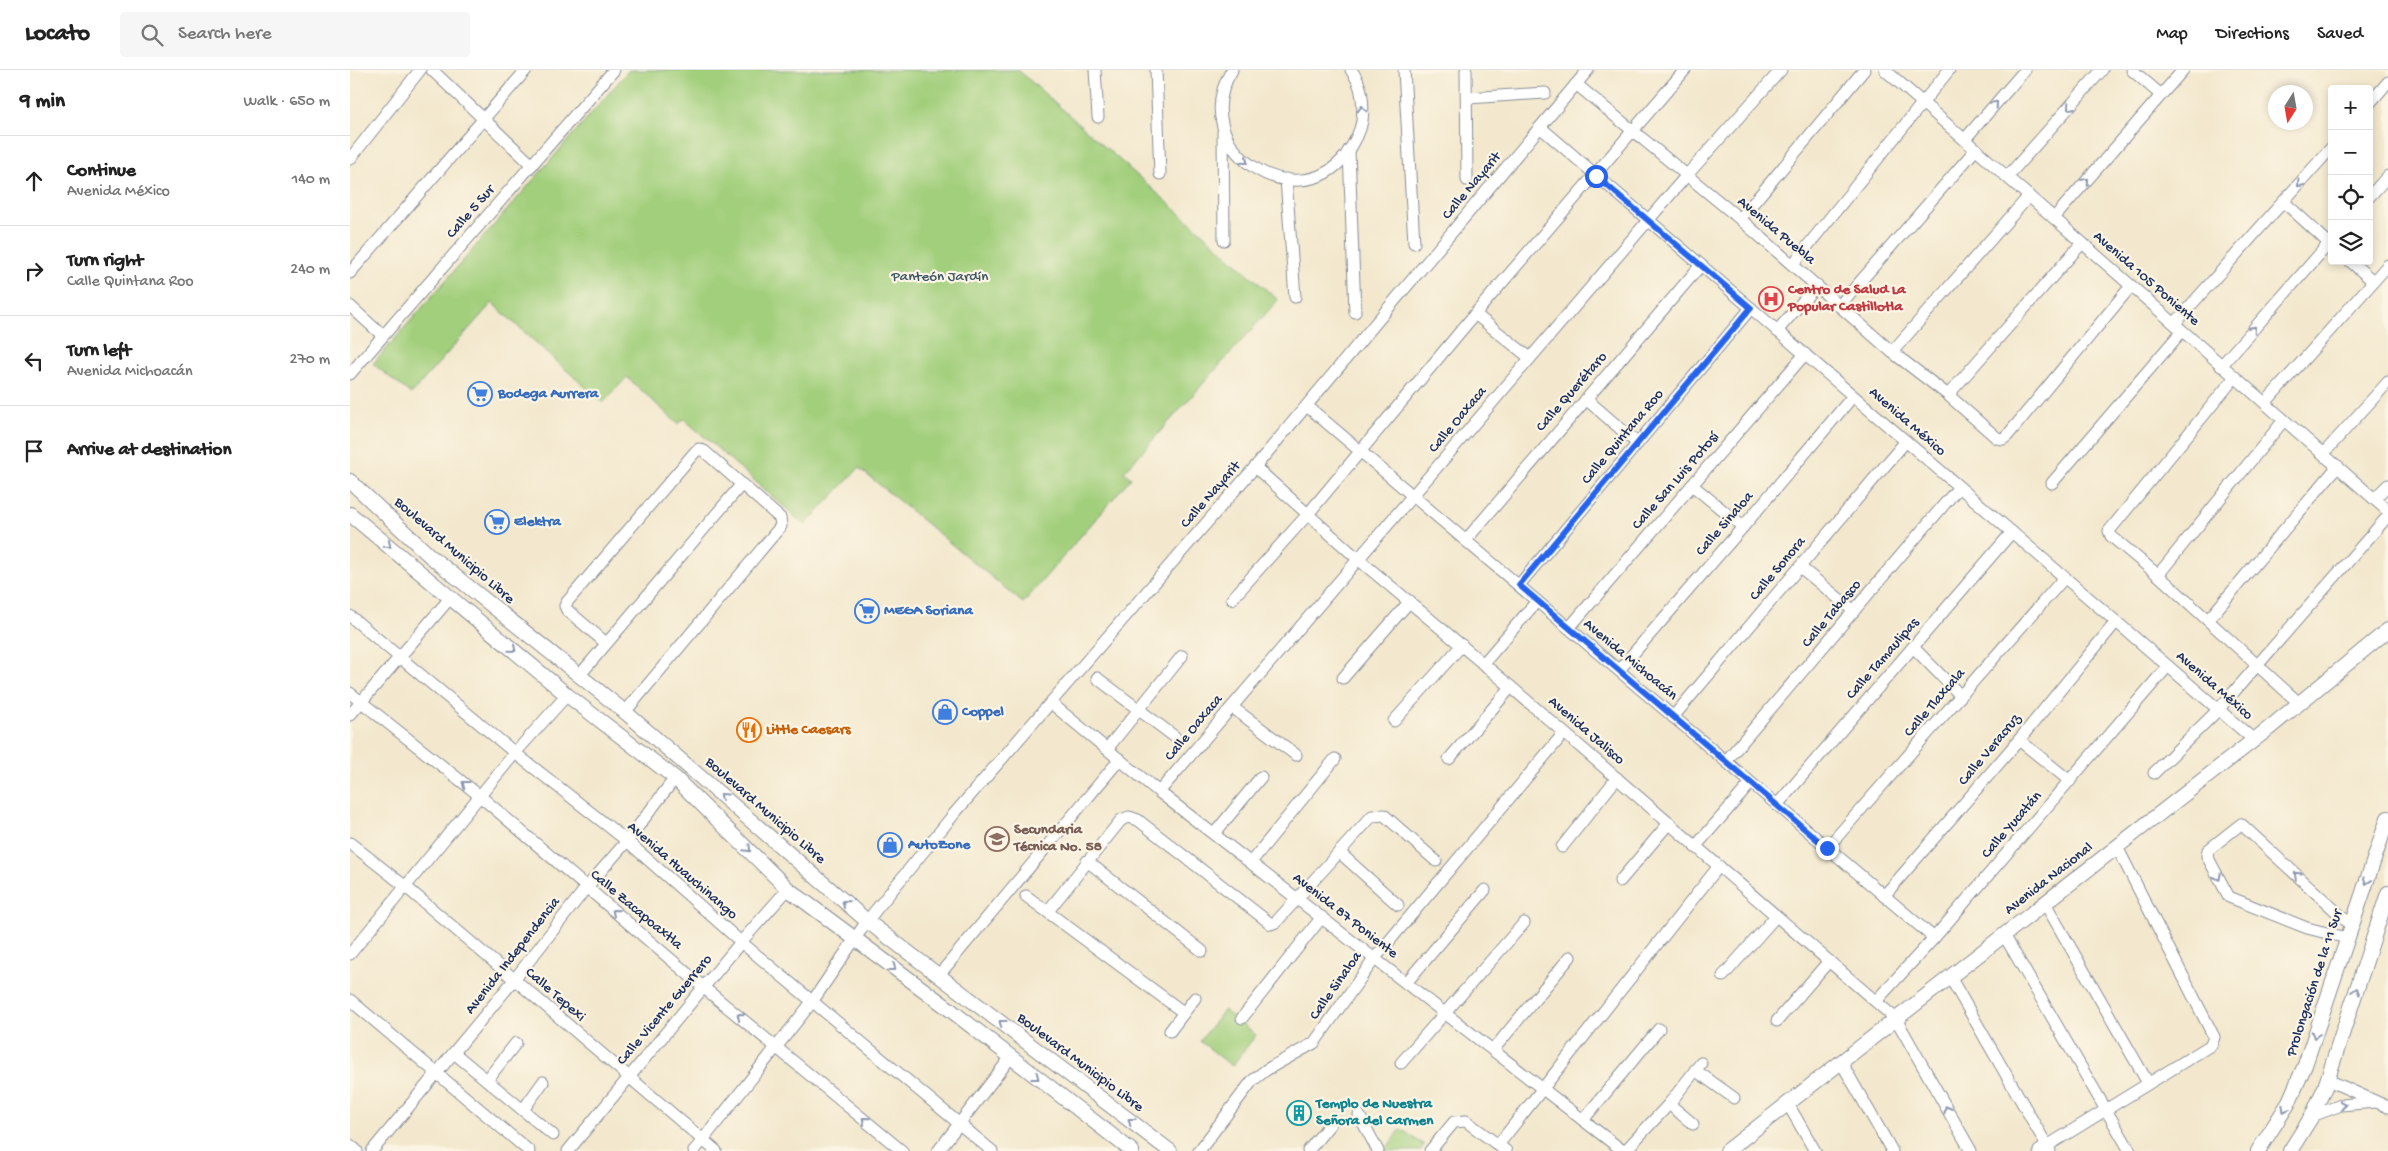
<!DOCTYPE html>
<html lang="en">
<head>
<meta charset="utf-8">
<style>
	:root { --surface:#fff; --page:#f6f6f6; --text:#222; --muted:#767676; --line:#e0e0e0 }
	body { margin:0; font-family:"Gochi Hand",sans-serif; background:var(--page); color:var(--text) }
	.controls { position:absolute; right:15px; top:15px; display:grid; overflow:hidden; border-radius:5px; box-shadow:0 2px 8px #0003 }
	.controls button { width:45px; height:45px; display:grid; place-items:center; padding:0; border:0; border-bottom:1px solid var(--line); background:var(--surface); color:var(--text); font:25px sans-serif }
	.compass { position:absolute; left:1918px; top:15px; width:45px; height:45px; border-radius:50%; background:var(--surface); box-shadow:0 2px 8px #0003; rotate:191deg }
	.stop { position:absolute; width:15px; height:15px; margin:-11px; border:4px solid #2563eb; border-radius:50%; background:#fff }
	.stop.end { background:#2563eb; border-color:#fff; box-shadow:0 1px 5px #0008 }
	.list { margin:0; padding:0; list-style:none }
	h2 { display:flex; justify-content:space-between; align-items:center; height:65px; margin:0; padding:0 20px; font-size:21px }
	h2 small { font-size:16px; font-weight:400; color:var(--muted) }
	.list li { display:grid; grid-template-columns:32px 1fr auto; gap:15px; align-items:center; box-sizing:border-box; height:90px; padding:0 20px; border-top:1px solid var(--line) }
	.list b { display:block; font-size:19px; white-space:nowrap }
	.list p { margin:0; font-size:16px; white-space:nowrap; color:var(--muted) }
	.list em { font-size:16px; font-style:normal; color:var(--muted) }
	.icon { flex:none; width:28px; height:28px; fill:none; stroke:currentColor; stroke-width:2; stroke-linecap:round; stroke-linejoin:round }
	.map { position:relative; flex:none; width:2038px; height:1081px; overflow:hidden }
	header { display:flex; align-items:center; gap:30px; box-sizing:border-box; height:70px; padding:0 25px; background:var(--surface); border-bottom:1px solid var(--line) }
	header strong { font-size:24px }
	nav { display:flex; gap:28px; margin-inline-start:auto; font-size:18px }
	.search { width:350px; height:45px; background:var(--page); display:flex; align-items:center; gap:12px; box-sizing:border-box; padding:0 18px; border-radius:5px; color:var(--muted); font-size:19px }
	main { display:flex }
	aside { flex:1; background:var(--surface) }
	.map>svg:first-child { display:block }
	.green { fill:#a2cf7c; stroke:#5e7f6d }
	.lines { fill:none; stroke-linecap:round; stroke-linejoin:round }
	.minor-casing { stroke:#878c96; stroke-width:13 }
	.major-casing { stroke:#878c96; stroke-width:16 }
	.minor { stroke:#fff; stroke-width:11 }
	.major { stroke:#fff; stroke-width:14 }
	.oneway { stroke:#8d97ae }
	.route { stroke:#2563eb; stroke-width:6 }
	.labels { text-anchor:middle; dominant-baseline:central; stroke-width:4.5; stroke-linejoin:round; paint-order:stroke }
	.street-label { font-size:15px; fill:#1b2f5e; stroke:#fcf5e5 }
	.park-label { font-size:15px; fill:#3d5766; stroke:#fcf5e5 }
	.health-label { font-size:15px; font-weight:bold; fill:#be3a42; stroke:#fcf5e5; text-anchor:start }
	.shop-label { font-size:15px; font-weight:bold; fill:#366cbe; stroke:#fcf5e5; text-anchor:start }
	.food-label { font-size:15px; font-weight:bold; fill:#c56008; stroke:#fcf5e5; text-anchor:start }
	.education-label { font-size:15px; font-weight:bold; fill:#785e54; stroke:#fcf5e5; text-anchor:start }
	.culture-label { font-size:15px; font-weight:bold; fill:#0d838f; stroke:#fcf5e5; text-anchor:start }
</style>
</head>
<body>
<header>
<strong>Locato</strong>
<div class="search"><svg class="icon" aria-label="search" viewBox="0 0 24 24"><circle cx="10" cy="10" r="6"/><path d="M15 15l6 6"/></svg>Search here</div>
<nav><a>Map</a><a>Directions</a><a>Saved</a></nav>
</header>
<main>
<aside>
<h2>9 min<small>Walk · 650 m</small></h2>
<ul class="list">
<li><svg class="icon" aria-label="ahead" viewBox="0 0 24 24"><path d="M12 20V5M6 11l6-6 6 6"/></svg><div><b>Continue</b><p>Avenida México</p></div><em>140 m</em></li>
<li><svg class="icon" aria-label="right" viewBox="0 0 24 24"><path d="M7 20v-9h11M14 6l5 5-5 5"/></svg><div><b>Turn right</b><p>Calle Quintana Roo</p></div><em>240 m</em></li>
<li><svg class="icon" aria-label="left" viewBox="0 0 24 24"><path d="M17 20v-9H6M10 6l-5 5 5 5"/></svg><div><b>Turn left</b><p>Avenida Michoacán</p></div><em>270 m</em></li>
<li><svg class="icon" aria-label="arrive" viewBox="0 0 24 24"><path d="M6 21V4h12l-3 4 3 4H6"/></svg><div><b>Arrive at destination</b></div></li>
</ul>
</aside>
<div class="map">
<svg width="2038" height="1081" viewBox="0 0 2038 1081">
	<rect width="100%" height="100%" fill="#fcf5e5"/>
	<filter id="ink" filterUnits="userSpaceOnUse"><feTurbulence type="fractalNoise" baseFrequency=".02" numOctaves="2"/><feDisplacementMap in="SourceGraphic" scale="10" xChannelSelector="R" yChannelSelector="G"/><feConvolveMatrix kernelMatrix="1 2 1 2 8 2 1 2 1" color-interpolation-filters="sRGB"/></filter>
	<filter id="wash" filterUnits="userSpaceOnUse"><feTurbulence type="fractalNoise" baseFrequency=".0096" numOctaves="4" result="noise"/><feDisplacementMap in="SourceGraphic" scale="20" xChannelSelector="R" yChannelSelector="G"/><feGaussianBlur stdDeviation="1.12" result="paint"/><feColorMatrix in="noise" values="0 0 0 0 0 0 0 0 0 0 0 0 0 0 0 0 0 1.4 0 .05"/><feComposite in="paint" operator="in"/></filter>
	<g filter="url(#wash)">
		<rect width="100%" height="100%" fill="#f3e8cd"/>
		<g class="green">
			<polygon points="279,0 668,0 928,230 774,402 781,408 673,533 509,398 455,455 334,349 328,354 277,307 253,333 142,233 61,324 23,294"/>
			<polygon points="874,940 906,965 882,996 850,971"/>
			<polygon points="1051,1059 1074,1075 1070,1081 1034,1081"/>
		</g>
	</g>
	<g filter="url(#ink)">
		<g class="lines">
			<defs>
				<g id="minor">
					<polyline points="82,0 182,95"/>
					<polyline points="745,0 748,47"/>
					<polyline points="806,0 810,104"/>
					<path d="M 882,0 C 834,78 946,150 996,85 C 1003,75 1010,64 1012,51 C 1014,34 1012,14 1001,0"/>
					<polyline points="1054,0 1064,173"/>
					<polyline points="1116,0 1117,110"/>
					<polyline points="1535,0 2038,441"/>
					<polyline points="1782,0 1811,25"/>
					<polyline points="1226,14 1390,149 1542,282 1598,325 1647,368 1653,369 1657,366 1781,216"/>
					<polyline points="1118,28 1195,23"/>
					<polyline points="2019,34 2038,12"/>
					<polyline points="1190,57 1904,670"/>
					<polyline points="873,62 874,170"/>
					<polyline points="1615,69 1675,0"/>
					<polyline points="999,80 1005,242"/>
					<polyline points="0,89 70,0"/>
					<polyline points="1657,107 1752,0"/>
					<polyline points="936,109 945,227"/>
					<polyline points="2019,127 2038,106"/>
					<polyline points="1934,132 1982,176"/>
					<polyline points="1704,148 1833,0"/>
					<polyline points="1390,149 1514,0"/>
					<polyline points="2000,191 2023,211"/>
					<polyline points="1443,194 1599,0"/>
					<polyline points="0,203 176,0"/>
					<polyline points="0,236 33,266"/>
					<polyline points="1489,236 1626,79"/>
					<polyline points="1125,244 1180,288"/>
					<polyline points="1825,253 1982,77"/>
					<polyline points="1427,261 1467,215"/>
					<polyline points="1542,282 1679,126"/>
					<polyline points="1871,296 1982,170"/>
					<polyline points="0,304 264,0"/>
					<polyline points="1885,307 1759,461 1761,466 1808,505 1949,633"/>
					<polyline points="1598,325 1732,173"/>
					<polyline points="1236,329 1287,373"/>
					<polyline points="1915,333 2038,195"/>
					<polyline points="957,336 1584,868"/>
					<polyline points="1974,383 2038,312"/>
					<polyline points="905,397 1008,489 1161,617 1546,949 1621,1081"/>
					<polyline points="1702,413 1832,261"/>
					<polyline points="1342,415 1393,457"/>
					<polyline points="2024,429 2038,415"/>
					<polyline points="1116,470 1351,195"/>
					<polyline points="1450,497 1504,541"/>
					<polyline points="1808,505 1934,350"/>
					<polyline points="1169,515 1401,238"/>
					<polyline points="882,529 958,444 1125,244 1335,0"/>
					<polyline points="0,546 165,683 277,771 391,872 642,1081"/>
					<polyline points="1858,550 1988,396"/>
					<polyline points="1219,558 1455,284"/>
					<polyline points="256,573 217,540 215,536 217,532 345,382 349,379 354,381 430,448 431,456 275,642"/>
					<polyline points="1563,577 1611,626"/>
					<polyline points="1133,594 1187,531"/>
					<polyline points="1269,600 1393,457 1503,326"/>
					<polyline points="229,606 391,415"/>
					<polyline points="747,608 825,667"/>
					<polyline points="993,608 1060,531"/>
					<polyline points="0,623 130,726 353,917 552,1081"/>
					<polyline points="701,633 809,722 1273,1081"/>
					<polyline points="882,637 946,685"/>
					<polyline points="0,645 101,527"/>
					<polyline points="1323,647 1556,371"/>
					<polyline points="1044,651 1112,575"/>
					<polyline points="1669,670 1720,711"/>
					<polyline points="757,679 832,586"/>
					<polyline points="1099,689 1161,617"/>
					<polyline points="1376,691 1609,417"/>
					<polyline points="1804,703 1868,640 2038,446"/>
					<polyline points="809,722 1337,105 1431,0"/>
					<polyline points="1427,735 1662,462"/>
					<polyline points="864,764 911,707"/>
					<polyline points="0,773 56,817 366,1081"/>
					<polyline points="1212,777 1267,708"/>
					<polyline points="1345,777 1401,713"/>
					<polyline points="1477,778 1715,507"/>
					<polyline points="989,782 1048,835"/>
					<polyline points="737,791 852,881"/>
					<polyline points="901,792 985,689"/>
					<polyline points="1270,811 1319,753"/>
					<polyline points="676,826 833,942"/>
					<polyline points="1534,826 1669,670 1766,552"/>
					<polyline points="1695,833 1798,1013"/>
					<polyline points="698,841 771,750 779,747 788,750 921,854 926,852 1022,746 1034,745 1086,791"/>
					<polyline points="1654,865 1780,1081"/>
					<polyline points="1997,868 1957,858 1879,827 1857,786 1858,780 1891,754 2002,856"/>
					<polyline points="0,884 165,683 217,625"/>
					<polyline points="589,905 770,689"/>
					<polyline points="1373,906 1426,846"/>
					<polyline points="1600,907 1700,1081"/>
					<polyline points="1056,913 1135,820"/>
					<polyline points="0,930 179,1081"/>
					<polyline points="1526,931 1584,868 1818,596"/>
					<polyline points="892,948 972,847"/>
					<polyline points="1427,951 1479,891"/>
					<polyline points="820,961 845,928"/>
					<polyline points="1143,980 1220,887"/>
					<polyline points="104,983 203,1065"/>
					<polyline points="1491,992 1542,1081"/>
					<polyline points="1051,993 1174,853"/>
					<polyline points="1345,1000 1384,1028"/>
					<polyline points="137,1010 166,973"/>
					<polyline points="1978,1010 2038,1037"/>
					<polyline points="1319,1034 1343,1054"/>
					<polyline points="1438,1034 1465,1081"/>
					<polyline points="173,1040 193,1012"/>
					<polyline points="1009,1045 1028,1081"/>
					<polyline points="1962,1046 1991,1035 2026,1032"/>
					<polyline points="1233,1050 1309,959"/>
					<polyline points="0,1075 7,1081"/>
					<polyline points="1148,1075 1369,796"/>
					<polyline points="22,1081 164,910 236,818 277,771 325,708"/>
					<polyline points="218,1081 391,872 438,819"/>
					<polyline points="344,1081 462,932 517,851 604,744 905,397 1238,0"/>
					<polyline points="588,1081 661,987"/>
					<polyline points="849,1081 902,1011 916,1000 964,973 1025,888 1214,663"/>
					<polyline points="958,1081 981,1053"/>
					<polyline points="1080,1081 1104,1052 1116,1051 1156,1081"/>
					<polyline points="1275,1081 1319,1034 1351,993"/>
					<polyline points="1689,1081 1861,975 1864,967 1767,777"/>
				</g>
				<g id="major">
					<polyline points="0,411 80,486 275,642 517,851 820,1081"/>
					<polyline points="0,444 217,625 325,708 438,819 598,938 782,1081"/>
					<polyline points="1377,1081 1918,659 2038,560"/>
					<polyline points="1908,1081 1938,1034 1955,995 2038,748"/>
					<polyline points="1940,1081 1962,1046 1975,1017 2038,823"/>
				</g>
			</defs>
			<use href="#minor" class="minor-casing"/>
			<use href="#major" class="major-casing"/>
			<use href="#minor" class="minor"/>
			<use href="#major" class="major"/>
		</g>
		<defs><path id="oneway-chevron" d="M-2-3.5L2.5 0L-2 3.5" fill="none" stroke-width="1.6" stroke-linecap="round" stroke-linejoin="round" transform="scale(1.25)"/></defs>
		<g class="oneway">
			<use href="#oneway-chevron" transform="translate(1645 34) rotate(-49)"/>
			<use href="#oneway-chevron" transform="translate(1720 37) rotate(131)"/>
			<use href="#oneway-chevron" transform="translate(1012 39) rotate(-90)"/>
			<use href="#oneway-chevron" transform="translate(895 91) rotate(41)"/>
			<use href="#oneway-chevron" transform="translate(1736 111) rotate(-49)"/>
			<use href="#oneway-chevron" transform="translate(1950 114) rotate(131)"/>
			<use href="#oneway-chevron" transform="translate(1903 259) rotate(-49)"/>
			<use href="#oneway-chevron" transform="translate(38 475) rotate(39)"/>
			<use href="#oneway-chevron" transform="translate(163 579) rotate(40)"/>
			<use href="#oneway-chevron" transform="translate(115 714) rotate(-142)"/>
			<use href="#oneway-chevron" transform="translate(373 726) rotate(-138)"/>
			<use href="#oneway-chevron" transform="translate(398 779) rotate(45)"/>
			<use href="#oneway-chevron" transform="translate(1947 805) rotate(-137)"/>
			<use href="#oneway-chevron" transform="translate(1868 807) rotate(63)"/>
			<use href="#oneway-chevron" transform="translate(2017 811) rotate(109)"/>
			<use href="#oneway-chevron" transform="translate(495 833) rotate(-140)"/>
			<use href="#oneway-chevron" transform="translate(265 842) rotate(-140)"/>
			<use href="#oneway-chevron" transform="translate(543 898) rotate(37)"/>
			<use href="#oneway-chevron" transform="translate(2006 921) rotate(-72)"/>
			<use href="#oneway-chevron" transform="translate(390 946) rotate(-141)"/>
			<use href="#oneway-chevron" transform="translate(652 953) rotate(-143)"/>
			<use href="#oneway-chevron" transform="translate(1965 965) rotate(108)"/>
			<use href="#oneway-chevron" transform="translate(686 1007) rotate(38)"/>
			<use href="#oneway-chevron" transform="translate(1993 1035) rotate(-10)"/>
			<use href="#oneway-chevron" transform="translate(1597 1039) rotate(-120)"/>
			<use href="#oneway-chevron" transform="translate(1935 1039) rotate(119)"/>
			<use href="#oneway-chevron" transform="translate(515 1050) rotate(-140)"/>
			<use href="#oneway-chevron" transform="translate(781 1051) rotate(-143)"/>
		</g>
	</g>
	<g class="lines" filter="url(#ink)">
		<polyline class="route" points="1246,106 1401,238 1169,515 1477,778"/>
	</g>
	<defs>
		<symbol id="hospital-ring" viewBox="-11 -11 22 22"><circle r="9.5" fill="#fcf5e5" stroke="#e0444e" stroke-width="1.5"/><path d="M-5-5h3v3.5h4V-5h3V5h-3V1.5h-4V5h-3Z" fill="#e0444e"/></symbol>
		<symbol id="supermarket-ring" viewBox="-11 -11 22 22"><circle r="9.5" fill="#fcf5e5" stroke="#3f7fe0" stroke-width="1.5"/><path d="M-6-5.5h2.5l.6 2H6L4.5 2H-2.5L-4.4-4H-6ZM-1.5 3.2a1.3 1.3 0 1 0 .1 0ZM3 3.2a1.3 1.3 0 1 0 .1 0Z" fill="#3f7fe0"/></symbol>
		<symbol id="shop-ring" viewBox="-11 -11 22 22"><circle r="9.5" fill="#fcf5e5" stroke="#3f7fe0" stroke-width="1.5"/><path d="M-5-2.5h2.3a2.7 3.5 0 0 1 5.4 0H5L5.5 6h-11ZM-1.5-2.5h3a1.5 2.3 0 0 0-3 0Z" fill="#3f7fe0"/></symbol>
		<symbol id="restaurant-ring" viewBox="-11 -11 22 22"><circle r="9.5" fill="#fcf5e5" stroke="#e8710a" stroke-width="1.5"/><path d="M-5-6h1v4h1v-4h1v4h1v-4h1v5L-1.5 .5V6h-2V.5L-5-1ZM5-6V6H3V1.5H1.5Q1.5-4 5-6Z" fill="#e8710a"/></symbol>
		<symbol id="school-ring" viewBox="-11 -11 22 22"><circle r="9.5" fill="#fcf5e5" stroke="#8d6e63" stroke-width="1.5"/><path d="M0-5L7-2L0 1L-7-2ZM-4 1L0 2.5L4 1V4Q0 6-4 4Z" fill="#8d6e63"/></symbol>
		<symbol id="building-ring" viewBox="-11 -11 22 22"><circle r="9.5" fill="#fcf5e5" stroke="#0f9aa8" stroke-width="1.5"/><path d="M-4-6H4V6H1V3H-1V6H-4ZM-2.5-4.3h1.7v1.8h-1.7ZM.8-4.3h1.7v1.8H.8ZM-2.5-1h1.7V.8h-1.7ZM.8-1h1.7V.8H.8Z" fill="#0f9aa8"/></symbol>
	</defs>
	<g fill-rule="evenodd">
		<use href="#hospital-ring" x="1407" y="215" width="28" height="28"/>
		<use href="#supermarket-ring" x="116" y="310" width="28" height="28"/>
		<use href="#supermarket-ring" x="133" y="438" width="28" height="28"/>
		<use href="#supermarket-ring" x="503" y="527" width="28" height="28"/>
		<use href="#shop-ring" x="581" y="628" width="28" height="28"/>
		<use href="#restaurant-ring" x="385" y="646" width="28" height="28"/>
		<use href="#school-ring" x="633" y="755" width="28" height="28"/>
		<use href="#shop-ring" x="526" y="761" width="28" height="28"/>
		<use href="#building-ring" x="935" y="1029" width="28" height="28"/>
	</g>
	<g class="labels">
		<g class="street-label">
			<text transform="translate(1122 116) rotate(-50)">Calle Nayarit</text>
			<text transform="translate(121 142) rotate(-49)">Calle 5 Sur</text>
			<text transform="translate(1426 161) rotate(40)">Avenida Puebla</text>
			<text transform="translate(1796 209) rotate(41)">Avenida 105 Poniente</text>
			<text transform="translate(1222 322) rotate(-49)">Calle Querétaro</text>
			<text transform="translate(1108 350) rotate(-50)">Calle Oaxaca</text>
			<text transform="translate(1557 352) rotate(41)">Avenida México</text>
			<text transform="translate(1273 367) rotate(-50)">Calle Quintana Roo</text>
			<text transform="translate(1326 411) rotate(-49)">Calle San Luis Potosí</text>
			<text transform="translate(861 425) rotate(-49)">Calle Nayarit</text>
			<text transform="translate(1375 454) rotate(-49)">Calle Sinaloa</text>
			<text transform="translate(104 481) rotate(41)">Boulevard Municipio Libre</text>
			<text transform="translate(1428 499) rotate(-50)">Calle Sonora</text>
			<text transform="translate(1482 544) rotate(-50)">Calle Tabasco</text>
			<text transform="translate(1533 589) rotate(-49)">Calle Tamaulipas</text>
			<text transform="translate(1280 590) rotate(40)">Avenida Michoacán</text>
			<text transform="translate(1864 616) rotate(41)">Avenida México</text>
			<text transform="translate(1585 633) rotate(-49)">Calle Tlaxcala</text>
			<text transform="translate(844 658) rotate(-50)">Calle Oaxaca</text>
			<text transform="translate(1236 661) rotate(41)">Avenida Jalisco</text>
			<text transform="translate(1640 680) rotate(-50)">Calle Veracruz</text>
			<text transform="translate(415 741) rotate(41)">Boulevard Municipio Libre</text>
			<text transform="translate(1662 755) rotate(-49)">Calle Yucatán</text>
			<text transform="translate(332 801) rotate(41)">Avenida Huauchinango</text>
			<text transform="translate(1699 809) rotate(-38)">Avenida Nacional</text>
			<text transform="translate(286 840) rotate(40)">Calle Zacapoaxtla</text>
			<text transform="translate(995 846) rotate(38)">Avenida 87 Poniente</text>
			<text transform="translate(163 886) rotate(-52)">Avenida Independencia</text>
			<text transform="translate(1965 913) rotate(-72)">Prolongación de la 11 Sur</text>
			<text transform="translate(986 916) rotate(-55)">Calle Sinaloa</text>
			<text transform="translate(205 925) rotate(41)">Calle Tepexi</text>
			<text transform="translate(315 940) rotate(-50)">Calle Vicente Guerrero</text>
			<text transform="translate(730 993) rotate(37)">Boulevard Municipio Libre</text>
		</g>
		<g class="park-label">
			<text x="590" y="207">Panteón Jardín</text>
		</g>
		<g class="health-label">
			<text x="1438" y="220">Centro de Salud La<tspan x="1438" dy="17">Popular Castillotla</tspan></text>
		</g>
		<g class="shop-label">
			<text x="148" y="324">Bodega Aurrera</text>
			<text x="164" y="452">Elektra</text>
			<text x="534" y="541">MEGA Soriana</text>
			<text x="612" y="642">Coppel</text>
			<text x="558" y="775">AutoZone</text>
		</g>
		<g class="food-label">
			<text x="416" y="660">Little Caesars</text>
		</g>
		<g class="education-label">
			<text x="664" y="760">Secundaria<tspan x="664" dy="17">Técnica No. 58</tspan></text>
		</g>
		<g class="culture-label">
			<text x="966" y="1034">Templo de Nuestra<tspan x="966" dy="17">Señora del Carmen</tspan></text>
		</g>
	</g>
</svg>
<div class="controls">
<button>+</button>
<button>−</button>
<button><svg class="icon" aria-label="locate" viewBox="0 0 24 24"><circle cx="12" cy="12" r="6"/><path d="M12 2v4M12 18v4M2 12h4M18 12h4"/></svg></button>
<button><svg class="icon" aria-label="layers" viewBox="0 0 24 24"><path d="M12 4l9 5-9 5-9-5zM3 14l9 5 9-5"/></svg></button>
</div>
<svg class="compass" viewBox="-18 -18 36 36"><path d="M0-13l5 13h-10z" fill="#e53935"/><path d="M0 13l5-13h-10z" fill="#767676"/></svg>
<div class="stop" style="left:1246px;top:106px"></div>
<div class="stop end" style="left:1477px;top:778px"></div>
</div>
</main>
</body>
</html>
